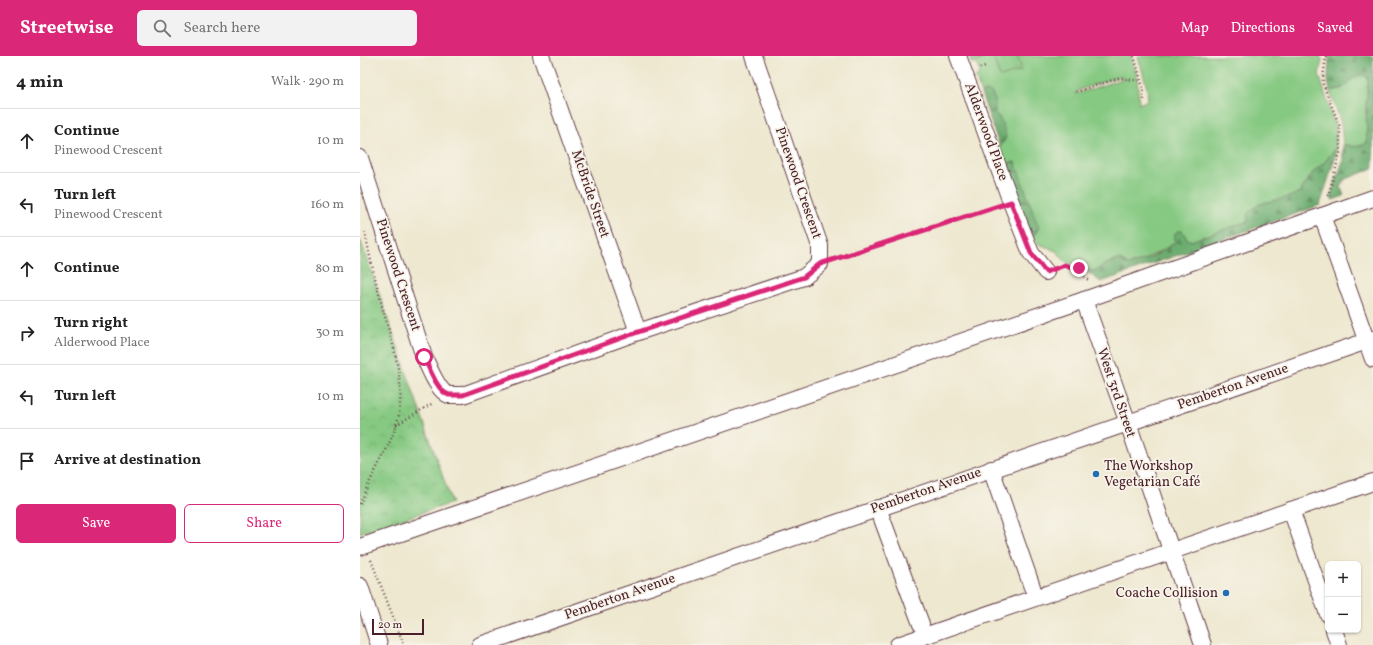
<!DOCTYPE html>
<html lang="en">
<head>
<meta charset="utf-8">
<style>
	:root { --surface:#fff; --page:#f2f2f2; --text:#222; --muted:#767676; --line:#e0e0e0; --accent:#db2777 }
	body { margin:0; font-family:Vollkorn,serif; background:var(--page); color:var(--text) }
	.controls { position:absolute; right:12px; bottom:12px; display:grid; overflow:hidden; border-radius:6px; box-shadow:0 1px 3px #0004 }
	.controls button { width:36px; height:36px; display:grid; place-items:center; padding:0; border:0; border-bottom:1px solid var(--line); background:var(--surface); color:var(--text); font:20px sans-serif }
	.scale { position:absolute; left:12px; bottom:10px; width:52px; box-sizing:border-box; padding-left:4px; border:2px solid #4a1f2b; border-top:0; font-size:11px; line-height:14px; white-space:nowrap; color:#4a1f2b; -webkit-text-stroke:3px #f7f3e8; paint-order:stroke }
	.stop { position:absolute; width:12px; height:12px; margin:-9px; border:3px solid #db2777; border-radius:50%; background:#fff }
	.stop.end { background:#db2777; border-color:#fff; box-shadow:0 1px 4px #0008 }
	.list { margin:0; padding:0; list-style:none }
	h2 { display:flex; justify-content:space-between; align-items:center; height:52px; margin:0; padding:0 16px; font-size:17px }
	h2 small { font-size:13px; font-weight:400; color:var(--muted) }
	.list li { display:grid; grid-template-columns:26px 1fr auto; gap:12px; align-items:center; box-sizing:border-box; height:64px; padding:0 16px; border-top:1px solid var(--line) }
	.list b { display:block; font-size:15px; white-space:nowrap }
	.list p { margin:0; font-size:13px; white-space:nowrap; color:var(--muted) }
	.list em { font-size:13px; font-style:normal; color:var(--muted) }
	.actions { display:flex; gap:8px; padding:12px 16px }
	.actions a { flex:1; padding:9px 0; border:1px solid var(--accent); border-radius:6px; text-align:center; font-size:14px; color:var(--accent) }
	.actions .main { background:var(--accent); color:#fff }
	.icon { flex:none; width:22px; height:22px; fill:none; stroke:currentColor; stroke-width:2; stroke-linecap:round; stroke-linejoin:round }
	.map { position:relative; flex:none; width:1013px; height:589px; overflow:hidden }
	header { display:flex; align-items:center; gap:24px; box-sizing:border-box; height:56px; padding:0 20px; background:var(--accent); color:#fff }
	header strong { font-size:19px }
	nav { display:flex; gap:22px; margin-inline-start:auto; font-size:14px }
	.search { width:280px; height:36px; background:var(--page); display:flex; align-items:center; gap:10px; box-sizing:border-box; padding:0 14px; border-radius:6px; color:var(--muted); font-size:15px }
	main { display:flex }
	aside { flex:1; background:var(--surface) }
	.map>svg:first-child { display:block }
	.grass { fill:#86c982; stroke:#687456; fill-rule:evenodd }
	.forest { fill:url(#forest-firs); stroke:#5b664e }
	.park { fill:url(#park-crowns); stroke:#687456 }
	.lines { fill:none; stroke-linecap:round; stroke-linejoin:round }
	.minor-casing { stroke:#633d44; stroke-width:18 }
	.path { stroke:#633d44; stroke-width:2.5; stroke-dasharray:1 3; stroke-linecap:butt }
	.minor { stroke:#fff; stroke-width:16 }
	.route { stroke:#db2777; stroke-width:5 }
	.poi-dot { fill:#1f6fb2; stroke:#f7f3e8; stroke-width:1.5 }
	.labels { text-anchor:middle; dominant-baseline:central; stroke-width:3.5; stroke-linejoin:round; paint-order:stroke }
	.street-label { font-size:14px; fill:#4a1f2b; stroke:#f7f3e8 }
	.poi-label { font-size:14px; fill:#4a1f2b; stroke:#f7f3e8; text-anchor:start }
</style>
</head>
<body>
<header>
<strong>Streetwise</strong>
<div class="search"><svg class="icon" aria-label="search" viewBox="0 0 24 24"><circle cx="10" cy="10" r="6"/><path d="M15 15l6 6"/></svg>Search here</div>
<nav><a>Map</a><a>Directions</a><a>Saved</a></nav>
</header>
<main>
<aside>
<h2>4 min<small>Walk · 290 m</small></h2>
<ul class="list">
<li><svg class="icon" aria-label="ahead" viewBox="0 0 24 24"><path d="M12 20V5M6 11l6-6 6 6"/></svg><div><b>Continue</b><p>Pinewood Crescent</p></div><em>10 m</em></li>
<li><svg class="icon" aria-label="left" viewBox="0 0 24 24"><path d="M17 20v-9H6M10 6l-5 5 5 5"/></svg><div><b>Turn left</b><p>Pinewood Crescent</p></div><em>160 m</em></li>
<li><svg class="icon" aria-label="ahead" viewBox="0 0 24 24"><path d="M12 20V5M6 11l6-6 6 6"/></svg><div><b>Continue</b></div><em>80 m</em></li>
<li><svg class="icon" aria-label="right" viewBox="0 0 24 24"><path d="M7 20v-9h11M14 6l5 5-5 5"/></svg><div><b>Turn right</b><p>Alderwood Place</p></div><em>30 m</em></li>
<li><svg class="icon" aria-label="left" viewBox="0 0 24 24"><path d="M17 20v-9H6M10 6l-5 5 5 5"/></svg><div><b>Turn left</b></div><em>10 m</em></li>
<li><svg class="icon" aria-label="arrive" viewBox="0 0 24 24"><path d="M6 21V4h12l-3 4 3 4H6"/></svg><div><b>Arrive at destination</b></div></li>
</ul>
<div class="actions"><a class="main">Save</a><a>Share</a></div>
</aside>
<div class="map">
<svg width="1013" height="589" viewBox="0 0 1013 589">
	<defs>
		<pattern id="forest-firs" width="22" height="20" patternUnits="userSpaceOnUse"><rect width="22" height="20" fill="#6cad70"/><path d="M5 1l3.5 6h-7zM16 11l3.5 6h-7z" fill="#5b8c5c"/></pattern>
		<pattern id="park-crowns" width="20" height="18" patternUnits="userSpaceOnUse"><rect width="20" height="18" fill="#86c982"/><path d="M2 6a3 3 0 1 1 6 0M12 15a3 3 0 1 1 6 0" fill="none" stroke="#75ac70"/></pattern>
	</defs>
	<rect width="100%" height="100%" fill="#f7f3e8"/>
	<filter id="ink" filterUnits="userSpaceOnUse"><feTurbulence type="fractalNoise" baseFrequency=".025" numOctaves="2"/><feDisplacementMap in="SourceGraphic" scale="8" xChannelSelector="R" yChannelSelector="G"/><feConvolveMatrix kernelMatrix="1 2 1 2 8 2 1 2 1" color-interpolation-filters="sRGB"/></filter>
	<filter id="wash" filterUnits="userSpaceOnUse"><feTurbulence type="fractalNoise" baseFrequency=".012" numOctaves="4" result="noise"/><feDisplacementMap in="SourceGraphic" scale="16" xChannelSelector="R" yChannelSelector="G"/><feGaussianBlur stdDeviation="0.9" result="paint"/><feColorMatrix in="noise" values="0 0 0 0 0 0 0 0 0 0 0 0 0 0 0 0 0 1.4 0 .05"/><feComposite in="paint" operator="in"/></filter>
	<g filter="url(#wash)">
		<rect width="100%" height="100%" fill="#eee8d0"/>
		<g class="grass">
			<path d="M 625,0 L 633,0 L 640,21 L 662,14 L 657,0 L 771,0 L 777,20 L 779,48 L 788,44 L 787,32 L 778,0 L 951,0 L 952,2 L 960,0 L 962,4 L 959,18 L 976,74 L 976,92 L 963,108 L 954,115 L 940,136 L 888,165 L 831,185 L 827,183 L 822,175 L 814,180 L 815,186 L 800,196 L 788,201 L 786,204 L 768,209 L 760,204 L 752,205 L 734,215 L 726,215 L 706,206 L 696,195 L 679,188 L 673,181 L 640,91 L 640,62 L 635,57 L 635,45 L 627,35 L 621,37 L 616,22 L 620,17 L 617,8 L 611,7 L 610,4 C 616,6 621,6 625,0 ZM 761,20 L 762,23 L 716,38 L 716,36 L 719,34 Z"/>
			<path d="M 997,19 L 1003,19 L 1008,21 L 1006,50 L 1007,87 C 999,92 992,91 983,88 L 981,67 L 970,35 L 981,33 Z"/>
		</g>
		<g class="forest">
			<polygon points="608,0 625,0 623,3 616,6 610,4"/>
			<path d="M 969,0 L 1013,0 L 1013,112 L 984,124 L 981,132 L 984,140 L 972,144 L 971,139 L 983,105 L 983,88 C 992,91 999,92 1007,87 L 1006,50 L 1008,21 C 993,14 991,29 980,33 C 977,34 973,34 970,35 L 968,24 Z"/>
			<path d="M 627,35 L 632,37 L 635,45 L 635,57 C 642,64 645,72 646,82 L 640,91 L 621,37 Z"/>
			<path d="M 976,92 L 976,99 L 960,149 L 741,226 L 726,215 L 734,215 L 752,205 L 760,204 L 768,209 C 784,206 802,197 815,186 L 814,180 L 817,175 L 822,175 L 827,183 L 831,185 L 888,165 L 887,159 L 892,153 L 900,148 L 932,140 L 940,136 L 954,115 L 963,108 Z"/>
			<polygon points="655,106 679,172 673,181 667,171 647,111 649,107"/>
		</g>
		<g class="park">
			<polygon points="633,0 657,0 662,14 640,21"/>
			<polygon points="0,183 92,447 0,477"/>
		</g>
	</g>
	<g filter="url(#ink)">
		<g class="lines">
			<defs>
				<g id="minor">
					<polyline points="181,0 278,276"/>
					<polyline points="598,0 651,146 671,197 686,216"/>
					<path d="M 0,102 L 64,301 C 69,311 78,336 89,339 C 93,339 98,339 103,339 L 278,276 L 444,221 L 460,208 L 460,190 L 394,0"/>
					<polyline points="962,160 1013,303"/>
					<polyline points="724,244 768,367 843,589"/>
					<polyline points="631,413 672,531"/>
					<polyline points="518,452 561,568"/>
					<polyline points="931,454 968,558"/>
					<polyline points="0,491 724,244 1013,142"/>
					<polyline points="0,530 19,589"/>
					<polyline points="974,574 979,589"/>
					<polyline points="120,589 1013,283"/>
					<polyline points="538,589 1013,426"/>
				</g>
			</defs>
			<use href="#minor" class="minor-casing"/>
			<g class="path">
				<polyline points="774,0 783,32 784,46"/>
				<polyline points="966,0 963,21 963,28 980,71 980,97 968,140"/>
				<polyline points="620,12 625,10"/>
				<polyline points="716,36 759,22 781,25"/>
				<polyline points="475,203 636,151"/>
				<polyline points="700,211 705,209 718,215 729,225"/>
				<polyline points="718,215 719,204"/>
				<polyline points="36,369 73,347"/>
				<path d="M 0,448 C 10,421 27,397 36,370 C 48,331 33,290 23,253 C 16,227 10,202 5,176"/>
				<polyline points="11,504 44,589"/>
			</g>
			<use href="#minor" class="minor"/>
		</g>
	</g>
	<g class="lines" filter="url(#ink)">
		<path class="route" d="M 64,301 C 69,312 78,336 89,339 C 93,339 98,339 103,339 L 278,276 L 444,221 L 460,208 L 651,146 L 671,197 L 686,216 L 705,209 L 718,215 L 719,212"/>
	</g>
	<g class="poi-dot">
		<circle cx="736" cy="418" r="4"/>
		<circle cx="866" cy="537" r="4"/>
	</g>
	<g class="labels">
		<g class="street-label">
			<text transform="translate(626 76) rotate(70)">Alderwood Place</text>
			<text transform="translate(438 127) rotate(71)">Pinewood Crescent</text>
			<text transform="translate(230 138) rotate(71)">McBride Street</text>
			<text transform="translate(38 219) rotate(72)">Pinewood Crescent</text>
			<text transform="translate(873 331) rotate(-19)">Pemberton Avenue</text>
			<text transform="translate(756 337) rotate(71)">West 3rd Street</text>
			<text transform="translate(566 435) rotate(-19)">Pemberton Avenue</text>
			<text transform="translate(260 541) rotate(-19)">Pemberton Avenue</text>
		</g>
		<g class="poi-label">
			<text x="744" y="410">The Workshop<tspan x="744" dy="16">Vegetarian Café</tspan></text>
			<text x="858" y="537" text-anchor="end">Coache Collision</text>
		</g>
	</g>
</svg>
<div class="controls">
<button>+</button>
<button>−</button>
</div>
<div class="scale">20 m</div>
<div class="stop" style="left:64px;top:301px"></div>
<div class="stop end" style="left:719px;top:212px"></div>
</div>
</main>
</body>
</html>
